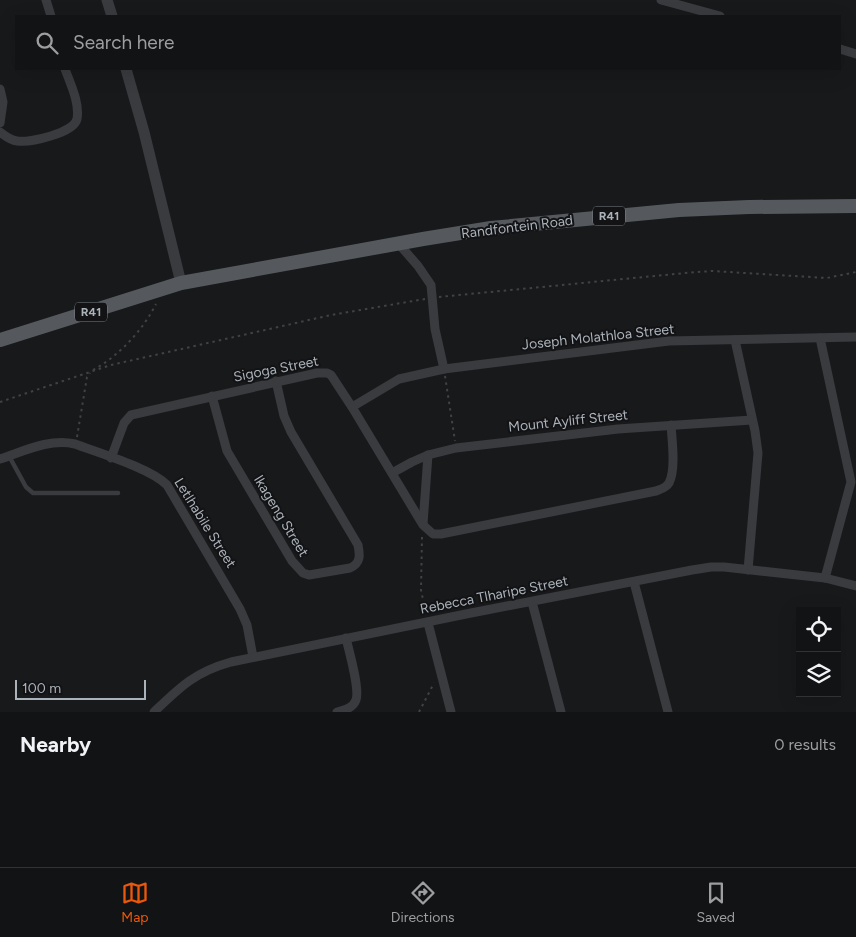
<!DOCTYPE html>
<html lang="en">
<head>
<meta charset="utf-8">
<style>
	:root { --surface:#121314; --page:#1f2022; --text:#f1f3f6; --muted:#9c9ea0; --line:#313234; --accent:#ea580c }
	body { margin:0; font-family:Figtree,sans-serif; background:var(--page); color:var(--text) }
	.controls { position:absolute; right:15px; bottom:15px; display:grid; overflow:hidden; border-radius:0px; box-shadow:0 5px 20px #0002 }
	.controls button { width:45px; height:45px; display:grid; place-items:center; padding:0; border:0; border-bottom:1px solid var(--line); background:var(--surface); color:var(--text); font:25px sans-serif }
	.scale { position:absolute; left:15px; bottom:12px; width:131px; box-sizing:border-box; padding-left:5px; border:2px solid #aab2ba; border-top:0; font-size:14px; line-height:18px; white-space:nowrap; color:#aab2ba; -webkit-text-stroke:4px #131315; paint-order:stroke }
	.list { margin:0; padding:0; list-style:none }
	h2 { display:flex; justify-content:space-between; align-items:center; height:65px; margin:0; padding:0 20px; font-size:21px }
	h2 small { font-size:16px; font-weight:400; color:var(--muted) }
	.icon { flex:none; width:28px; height:28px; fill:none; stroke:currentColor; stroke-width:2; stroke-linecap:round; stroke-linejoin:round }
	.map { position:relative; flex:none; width:856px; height:712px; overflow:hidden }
	.search { position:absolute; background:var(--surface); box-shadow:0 5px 20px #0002; left:15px; right:15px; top:15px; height:55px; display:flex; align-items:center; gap:12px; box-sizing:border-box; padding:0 18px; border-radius:0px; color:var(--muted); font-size:19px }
	.sheet { height:155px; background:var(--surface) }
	nav { display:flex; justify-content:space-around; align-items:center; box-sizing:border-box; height:70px; border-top:1px solid var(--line); background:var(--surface); font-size:14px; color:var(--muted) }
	nav a { display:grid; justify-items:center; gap:2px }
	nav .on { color:var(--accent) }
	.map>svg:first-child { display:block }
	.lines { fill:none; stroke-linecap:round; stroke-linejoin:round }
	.path { stroke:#3f4346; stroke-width:2; stroke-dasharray:2.5 4; stroke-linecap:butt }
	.service { stroke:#393b3f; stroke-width:4.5 }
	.minor { stroke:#393b3f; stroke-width:9 }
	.tertiary { stroke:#393b3f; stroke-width:11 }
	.primary { stroke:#55595e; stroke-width:14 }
	.labels { text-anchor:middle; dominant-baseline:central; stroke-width:4; stroke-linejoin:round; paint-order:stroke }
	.shield { fill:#131315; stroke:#7d8288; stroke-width:1 }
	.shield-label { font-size:12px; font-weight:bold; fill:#aab2ba }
	.street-label { font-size:14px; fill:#aab2ba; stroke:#131315 }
</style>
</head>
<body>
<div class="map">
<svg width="856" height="712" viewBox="0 0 856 712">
	<rect width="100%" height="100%" fill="#18191a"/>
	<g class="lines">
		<g class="path">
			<polyline points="439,297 685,273 712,271 827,278 856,272"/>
			<path d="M 93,370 C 119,356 143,330 156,304"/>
			<polyline points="445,376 455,441"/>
			<polyline points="0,402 111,365 331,315 425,299"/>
			<polyline points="77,437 87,377 90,373"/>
			<polyline points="422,537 421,590 426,614"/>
			<polyline points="419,712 434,683"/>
		</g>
		<polyline class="service" points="9,456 26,487 33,493 118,493"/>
		<g class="minor">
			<polyline points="46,0 51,16"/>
			<polyline points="661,0 720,16"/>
			<polyline points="840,49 856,54"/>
			<polyline points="0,89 3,102 0,123"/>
			<path d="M 0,132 C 5,136 10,140 17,141 C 30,143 74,133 77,119 C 80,103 70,83 65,69"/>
			<polyline points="398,243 418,266 431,285 435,329 444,369"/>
			<polyline points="820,338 851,482 825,578"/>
			<polyline points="735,340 755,431 758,453 748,570"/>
			<path d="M 212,396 L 227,451 L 292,561 L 303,573 L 309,575 L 350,568 C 361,563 360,555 358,545 L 291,432 L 284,416 L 276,381"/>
			<polyline points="352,407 399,379 444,369 669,341 856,337"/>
			<path d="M 111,458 L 124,423 L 131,415 L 317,373 L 327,373 L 331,375 L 352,407 L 423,525 L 433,534 L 441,534 L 656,491 C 661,489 666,488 669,483 C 676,470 672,440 671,425"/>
			<path d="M 0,459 C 24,451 50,438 75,444 C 99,453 150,468 167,485 L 240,609 L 247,625 L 253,657"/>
			<polyline points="392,473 412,462 428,455 456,448 618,429 752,420"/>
			<polyline points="423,524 428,455"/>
			<polyline points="634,582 668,712"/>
			<polyline points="532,602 561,712"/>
			<polyline points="428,623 451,712"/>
			<path d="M 154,712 C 180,687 195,672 231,662 L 466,614 L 692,570 L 711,567 L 724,567 L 825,578 L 856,586"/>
			<path d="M 337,712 C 345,710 353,708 356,700 C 360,689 349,651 346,638"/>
		</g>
		<g class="tertiary">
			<polyline points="107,0 112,16"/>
			<polyline points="126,69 144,132 181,283"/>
		</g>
		<polyline class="primary" points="0,340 181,283 423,239 491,228 679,210 749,207 856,206"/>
	</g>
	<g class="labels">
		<g class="shield">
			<rect x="593" y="206.5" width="32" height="19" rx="4"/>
			<rect x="75" y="302.5" width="32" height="19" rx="4"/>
		</g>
		<g class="shield-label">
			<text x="609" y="216">R41</text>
			<text x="91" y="312">R41</text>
		</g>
		<g class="street-label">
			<text transform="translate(517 227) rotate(-7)">Randfontein Road</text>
			<text transform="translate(598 337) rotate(-6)">Joseph Molathloa Street</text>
			<text transform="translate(276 369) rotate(-11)">Sigoga Street</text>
			<text transform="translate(568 421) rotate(-6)">Mount Ayliff Street</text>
			<text transform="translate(281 516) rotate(59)">Ikageng Street</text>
			<text transform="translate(205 523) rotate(58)">Letlhabile Street</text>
			<text transform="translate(494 595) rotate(-11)">Rebecca Tlharipe Street</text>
		</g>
	</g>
</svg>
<div class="controls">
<button><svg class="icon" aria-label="locate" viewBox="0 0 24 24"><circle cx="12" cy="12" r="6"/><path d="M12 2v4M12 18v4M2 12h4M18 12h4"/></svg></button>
<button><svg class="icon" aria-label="layers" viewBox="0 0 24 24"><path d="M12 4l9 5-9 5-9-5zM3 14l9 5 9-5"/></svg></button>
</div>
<div class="scale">100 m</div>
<div class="search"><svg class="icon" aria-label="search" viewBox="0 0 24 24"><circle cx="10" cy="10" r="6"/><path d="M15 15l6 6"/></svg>Search here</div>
</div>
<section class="sheet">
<h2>Nearby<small>0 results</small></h2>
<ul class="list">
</ul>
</section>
<nav>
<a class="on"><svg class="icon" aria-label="map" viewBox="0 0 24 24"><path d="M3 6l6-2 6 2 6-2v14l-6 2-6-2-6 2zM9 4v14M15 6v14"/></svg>Map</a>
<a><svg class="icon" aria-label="directions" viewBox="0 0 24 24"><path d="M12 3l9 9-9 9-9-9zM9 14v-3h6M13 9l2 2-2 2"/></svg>Directions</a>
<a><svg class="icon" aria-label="saved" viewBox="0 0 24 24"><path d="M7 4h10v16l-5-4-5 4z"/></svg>Saved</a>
</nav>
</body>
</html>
